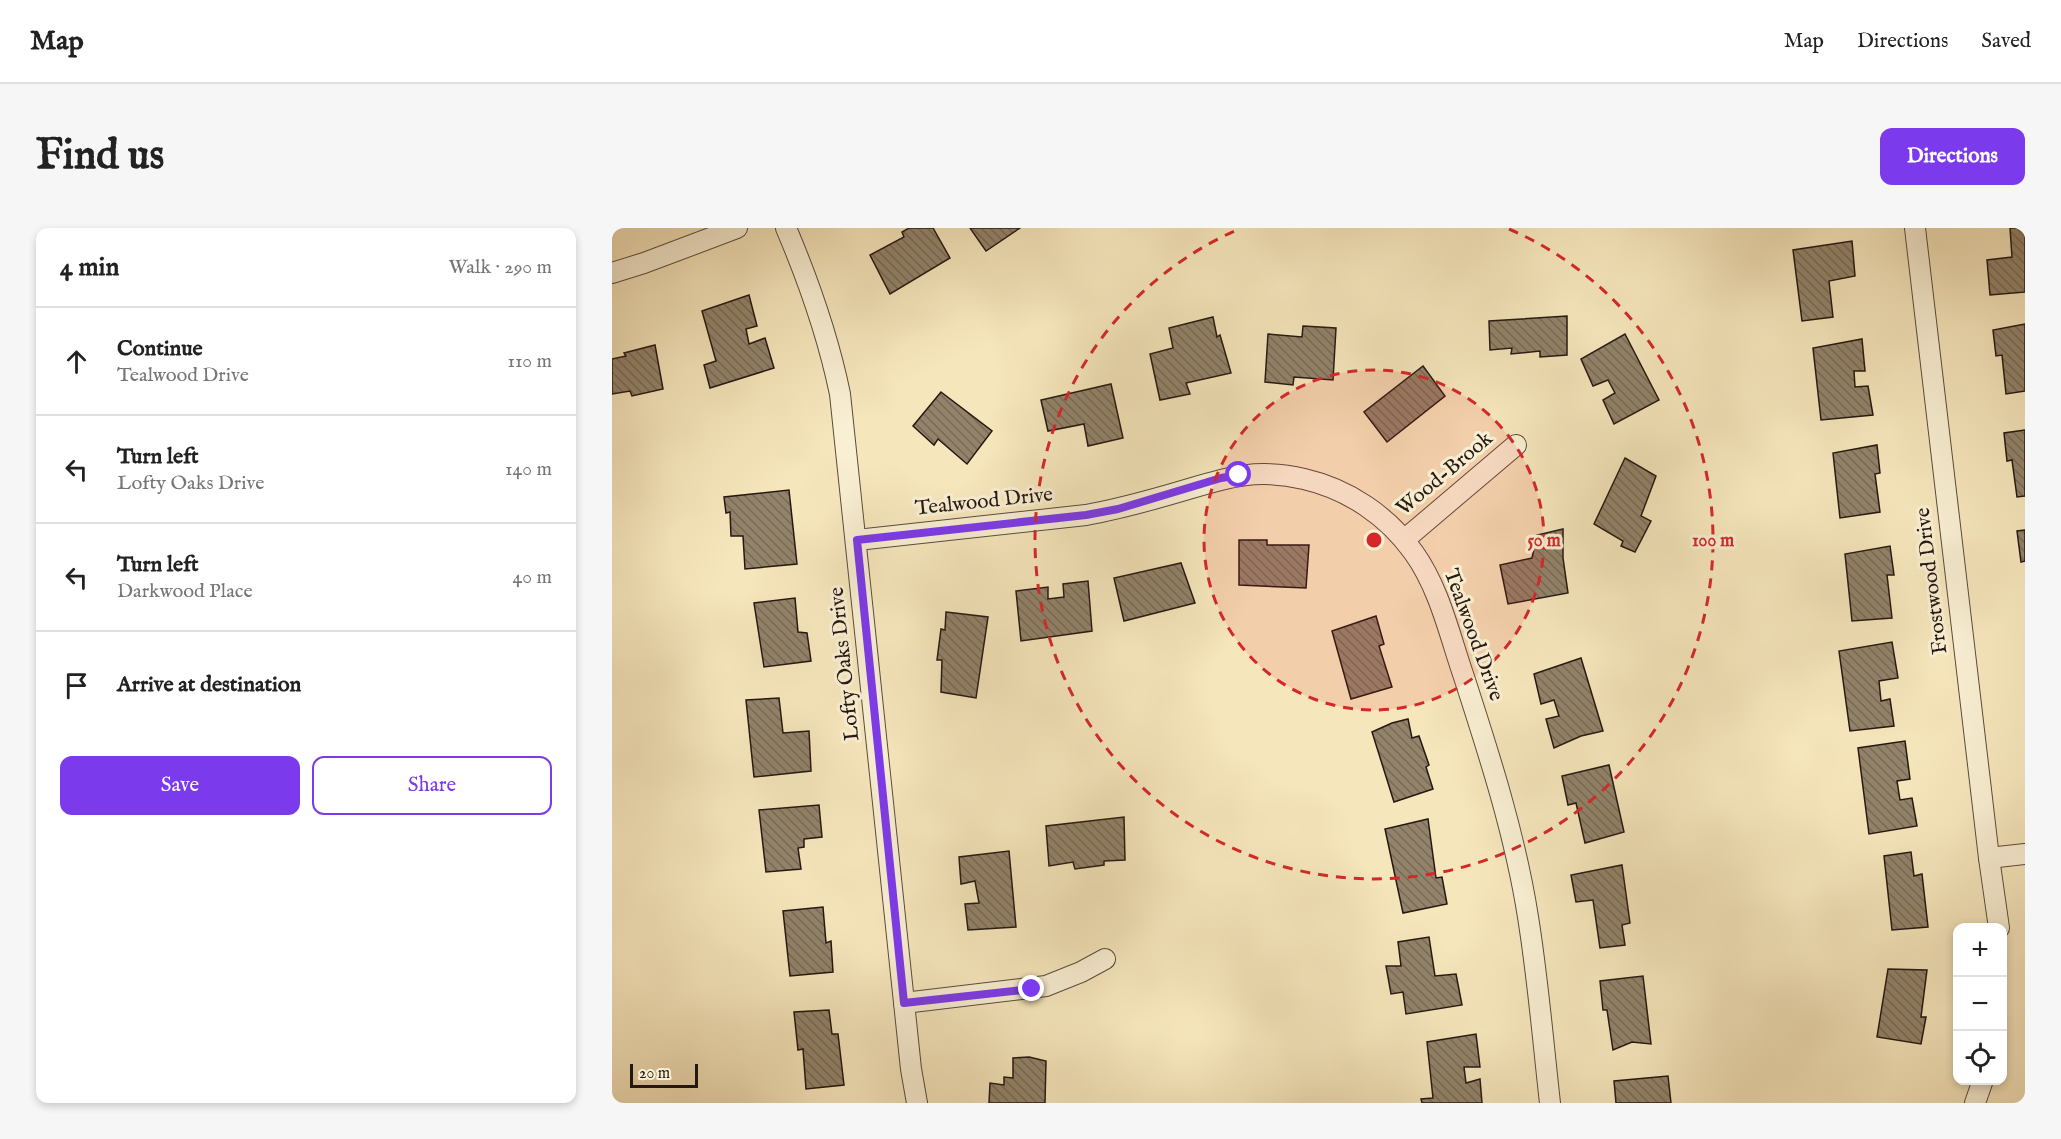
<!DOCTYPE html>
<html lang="en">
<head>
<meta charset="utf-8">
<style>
	:root { --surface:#fff; --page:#f6f6f6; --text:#222; --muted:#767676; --line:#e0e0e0; --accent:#7c3aed }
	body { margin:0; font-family:"IM FELL English",serif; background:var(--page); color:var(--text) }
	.controls { position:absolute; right:18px; bottom:18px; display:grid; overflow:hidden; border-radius:12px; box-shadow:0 3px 9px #0003 }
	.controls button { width:54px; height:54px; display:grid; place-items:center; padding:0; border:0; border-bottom:2px solid var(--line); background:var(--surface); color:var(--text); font:30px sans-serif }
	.scale { position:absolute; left:18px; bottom:15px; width:68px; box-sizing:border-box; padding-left:6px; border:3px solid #251812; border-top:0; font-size:16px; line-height:21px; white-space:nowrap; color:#251812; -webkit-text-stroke:4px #f9efd3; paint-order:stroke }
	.stop { position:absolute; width:18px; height:18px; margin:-14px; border:4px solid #7c3aed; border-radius:50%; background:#fff }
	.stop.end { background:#7c3aed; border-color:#fff; box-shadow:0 2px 6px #0008 }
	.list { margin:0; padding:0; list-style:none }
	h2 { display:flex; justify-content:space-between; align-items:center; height:78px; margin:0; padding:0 24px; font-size:26px }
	h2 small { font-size:20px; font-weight:400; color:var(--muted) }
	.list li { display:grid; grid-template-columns:39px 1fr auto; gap:18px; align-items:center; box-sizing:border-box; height:108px; padding:0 24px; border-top:2px solid var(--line) }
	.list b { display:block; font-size:22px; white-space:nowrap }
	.list p { margin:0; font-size:20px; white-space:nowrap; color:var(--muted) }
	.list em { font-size:20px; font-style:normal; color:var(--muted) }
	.actions { display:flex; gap:12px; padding:18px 24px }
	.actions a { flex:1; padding:14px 0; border:2px solid var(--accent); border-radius:12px; text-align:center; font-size:21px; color:var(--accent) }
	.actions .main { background:var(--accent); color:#fff }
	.icon { flex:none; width:33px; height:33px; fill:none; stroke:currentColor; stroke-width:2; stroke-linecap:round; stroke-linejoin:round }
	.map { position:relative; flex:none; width:1413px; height:875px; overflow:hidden; border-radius:12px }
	header { display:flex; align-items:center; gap:36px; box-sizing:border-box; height:84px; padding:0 30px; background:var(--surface); border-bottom:2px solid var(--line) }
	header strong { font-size:28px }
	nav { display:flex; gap:33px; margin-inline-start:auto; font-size:21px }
	.intro { display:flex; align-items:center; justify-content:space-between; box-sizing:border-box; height:144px; padding:0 36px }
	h1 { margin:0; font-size:42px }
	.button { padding:15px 27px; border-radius:12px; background:var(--accent); color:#fff; font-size:21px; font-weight:700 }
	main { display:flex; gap:36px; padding:0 36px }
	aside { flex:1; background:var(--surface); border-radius:12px; box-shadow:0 3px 9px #0003 }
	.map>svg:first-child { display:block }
	.building { fill:url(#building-back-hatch); stroke:#251812; stroke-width:1.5 }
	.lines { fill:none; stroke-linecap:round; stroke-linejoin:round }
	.street-casing { stroke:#594c3c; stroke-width:22 }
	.street { stroke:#f9efd3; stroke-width:20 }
	.route { stroke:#7c3aed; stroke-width:8 }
	.ring { fill:none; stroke:#d62828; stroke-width:3; stroke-dasharray:10 8 }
	.labels { text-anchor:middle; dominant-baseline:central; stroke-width:6; stroke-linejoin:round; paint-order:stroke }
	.street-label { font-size:21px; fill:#251812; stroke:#f9efd3 }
	.centre { fill:#d62828; stroke:#f9efd3; stroke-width:3 }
	.ring-label { font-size:18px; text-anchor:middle; font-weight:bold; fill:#d62828; stroke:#f9efd3; stroke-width:6; stroke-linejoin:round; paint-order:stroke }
</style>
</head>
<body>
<header>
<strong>Map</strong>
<nav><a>Map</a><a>Directions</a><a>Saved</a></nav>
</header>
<div class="intro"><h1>Find us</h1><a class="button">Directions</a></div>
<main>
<aside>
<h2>4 min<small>Walk · 290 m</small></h2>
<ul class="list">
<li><svg class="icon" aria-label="ahead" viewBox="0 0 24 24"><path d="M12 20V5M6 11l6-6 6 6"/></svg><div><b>Continue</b><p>Tealwood Drive</p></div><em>110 m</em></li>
<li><svg class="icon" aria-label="left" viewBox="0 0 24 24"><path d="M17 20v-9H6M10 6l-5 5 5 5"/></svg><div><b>Turn left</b><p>Lofty Oaks Drive</p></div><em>140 m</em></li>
<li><svg class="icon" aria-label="left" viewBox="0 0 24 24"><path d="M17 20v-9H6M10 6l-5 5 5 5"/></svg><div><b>Turn left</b><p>Darkwood Place</p></div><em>40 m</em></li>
<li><svg class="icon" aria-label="arrive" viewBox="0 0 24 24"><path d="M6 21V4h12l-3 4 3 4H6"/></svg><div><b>Arrive at destination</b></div></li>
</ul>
<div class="actions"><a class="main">Save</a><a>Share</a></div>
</aside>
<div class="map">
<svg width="1413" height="875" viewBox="0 0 1413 875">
	<defs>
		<pattern id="building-back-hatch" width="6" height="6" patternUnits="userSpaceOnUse" patternTransform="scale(1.5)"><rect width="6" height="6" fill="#92836a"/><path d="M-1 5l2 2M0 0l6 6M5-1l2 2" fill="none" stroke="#776a56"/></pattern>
	</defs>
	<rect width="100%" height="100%" fill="#f6e6bc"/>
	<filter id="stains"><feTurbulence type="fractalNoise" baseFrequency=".00333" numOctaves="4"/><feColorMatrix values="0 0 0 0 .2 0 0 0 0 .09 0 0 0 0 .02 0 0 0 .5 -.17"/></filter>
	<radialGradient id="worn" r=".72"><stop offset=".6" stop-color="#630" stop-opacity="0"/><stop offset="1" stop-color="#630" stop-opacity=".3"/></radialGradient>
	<g class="building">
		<polygon points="297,0 321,0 338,30 278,66 258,27 292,9 290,4"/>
		<polygon points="358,0 408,0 374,23"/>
		<polygon points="1398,0 1413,0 1413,64 1378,67 1375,32 1400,29"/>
		<polygon points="1240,13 1243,48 1217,53 1221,89 1190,93 1181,22"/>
		<polygon points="137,67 145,98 134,101 137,116 153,110 162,140 98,160 92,137 104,133 90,83"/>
		<polygon points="955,88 955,127 928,129 928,123 899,126 900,120 878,122 877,93"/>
		<polygon points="601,89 605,109 608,107 619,145 574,155 578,166 548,172 538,126 561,120 557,100"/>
		<polygon points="1413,96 1413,163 1394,166 1390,127 1384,128 1381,102"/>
		<polygon points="691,98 724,100 721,152 682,149 681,157 653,154 656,106 690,109"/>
		<polygon points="1013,106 1047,172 1002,196 991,172 1003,165 996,152 981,158 969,131"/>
		<polygon points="1250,111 1253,143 1242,143 1243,159 1256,158 1261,187 1209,192 1201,120"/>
		<polygon points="43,117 51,161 20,168 18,163 0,166 0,131 14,128 12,125"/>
		<polygon points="811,138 833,168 775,214 752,184"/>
		<polygon points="499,156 511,210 476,218 472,196 436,203 429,172"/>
		<polygon points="329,164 380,203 355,236 326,211 322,217 301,198"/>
		<polygon points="1413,202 1413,268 1405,269 1400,232 1395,233 1392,205"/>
		<polygon points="1265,217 1268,245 1263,246 1268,284 1228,290 1221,225"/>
		<polygon points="1013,230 1044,248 1029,288 1039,293 1023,324 1009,318 1011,313 982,296"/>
		<polygon points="177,262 185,336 133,341 131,308 119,308 118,284 114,285 112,269"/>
		<polygon points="951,301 951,330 956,365 896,376 888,337 920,330 925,307"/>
		<polygon points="1413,302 1413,333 1409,334 1405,303"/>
		<polygon points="627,312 655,312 655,317 697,317 694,360 627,357"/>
		<polygon points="1278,318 1282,347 1275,347 1280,390 1240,393 1233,326"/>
		<polygon points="569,335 583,375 512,393 502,350"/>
		<polygon points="476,353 480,403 409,413 404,363 436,359 436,371 452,369 451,356"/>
		<polygon points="183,370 186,404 195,405 199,433 152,439 142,375"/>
		<polygon points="334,384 376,389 364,470 329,464 330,432 325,432 329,401 333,402"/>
		<polygon points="764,388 772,416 767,418 780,459 739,471 720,403"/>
		<polygon points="1280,414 1286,450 1267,453 1269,473 1278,471 1282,498 1238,503 1227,423"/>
		<polygon points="969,430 991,503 969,508 942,520 934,491 947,488 942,472 929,476 922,446"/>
		<polygon points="167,470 171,505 197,503 199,543 142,549 134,472"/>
		<polygon points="796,491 800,510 807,508 817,537 814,539 821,561 782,574 760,504 780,495"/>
		<polygon points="1293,513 1298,551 1285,553 1288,572 1300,570 1305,598 1257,606 1246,520"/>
		<polygon points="997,537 1012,604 973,615 964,575 956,577 950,548"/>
		<polygon points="207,577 210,609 192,611 192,619 186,620 189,641 154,644 147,582"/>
		<polygon points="512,589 513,632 492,633 492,637 463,641 461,634 437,638 434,598"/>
		<polygon points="816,591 824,650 830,649 835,676 791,685 773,601"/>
		<polygon points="397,623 404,699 356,702 353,676 367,675 363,653 349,656 347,629"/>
		<polygon points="1299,624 1302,648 1310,646 1316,699 1280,702 1272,628"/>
		<polygon points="1010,637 1018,695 1010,697 1013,717 988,720 981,672 964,674 959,647"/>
		<polygon points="211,679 214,715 219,713 221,744 178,748 171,683"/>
		<polygon points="817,709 823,748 844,746 850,777 794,786 791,764 779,766 774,738 789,738 786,714"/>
		<polygon points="1276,741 1315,742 1309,789 1314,789 1309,816 1265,809"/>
		<polygon points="1031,748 1039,816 1020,814 1001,822 995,782 991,782 988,753"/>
		<polygon points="217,782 220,806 226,806 232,857 194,861 191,821 186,822 182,784"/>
		<polygon points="864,806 868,839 852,839 854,855 868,851 870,875 810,875 809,871 821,870 815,814"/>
		<polygon points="417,829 434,833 433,875 377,875 378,855 392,857 392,849 401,850 401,830"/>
		<polygon points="1056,848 1059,875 1004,875 1002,853"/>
	</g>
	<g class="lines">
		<defs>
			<g id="street">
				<path d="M 174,0 C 197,54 216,108 228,166 L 299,841 L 305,875"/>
				<polyline points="1303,0 1377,630 1387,700"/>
				<polyline points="0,45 32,35 125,0"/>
				<path d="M 245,312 L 474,287 C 501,282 528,275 556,267 C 606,253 638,238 692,251 C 736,261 776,288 802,325 C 827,360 837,405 851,446 C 877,526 903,606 916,689 C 926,751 931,813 938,875"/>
				<polyline points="792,312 904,217"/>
				<polyline points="1377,630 1413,626"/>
				<polyline points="292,775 434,758 469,744 493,731"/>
				<polyline points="1363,875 1371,852"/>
			</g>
		</defs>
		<use href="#street" class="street-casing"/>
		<use href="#street" class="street"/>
	</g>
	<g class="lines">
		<polyline class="route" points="420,761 292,775 245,312 474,287 506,281 609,250 627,247"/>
	</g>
	<circle cx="762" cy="312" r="170" fill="#d62828" fill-opacity=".12"/>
	<g class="ring">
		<circle cx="762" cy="312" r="170"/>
		<path d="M897 1A339 339 0 1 1 627 1"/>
	</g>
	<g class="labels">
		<g class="street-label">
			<text transform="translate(833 246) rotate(-40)">Wood-Brook</text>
			<text transform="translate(372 274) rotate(-6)">Tealwood Drive</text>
			<text transform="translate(1320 353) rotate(-97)">Frostwood Drive</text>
			<text transform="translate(861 407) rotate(70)">Tealwood Drive</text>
			<text transform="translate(233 436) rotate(-96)">Lofty Oaks Drive</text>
		</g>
	</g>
	<circle cx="762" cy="312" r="9" class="centre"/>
	<g class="ring-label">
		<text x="932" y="318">50 m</text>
		<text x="1101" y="318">100 m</text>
	</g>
	<rect width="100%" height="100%" filter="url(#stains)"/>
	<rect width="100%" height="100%" fill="url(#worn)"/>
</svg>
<div class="controls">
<button>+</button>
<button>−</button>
<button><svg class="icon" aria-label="locate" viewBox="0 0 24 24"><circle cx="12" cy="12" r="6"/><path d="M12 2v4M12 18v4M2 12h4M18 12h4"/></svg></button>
</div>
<div class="scale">20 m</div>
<div class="stop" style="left:627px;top:247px"></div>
<div class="stop end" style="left:420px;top:761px"></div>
</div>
</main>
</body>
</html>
